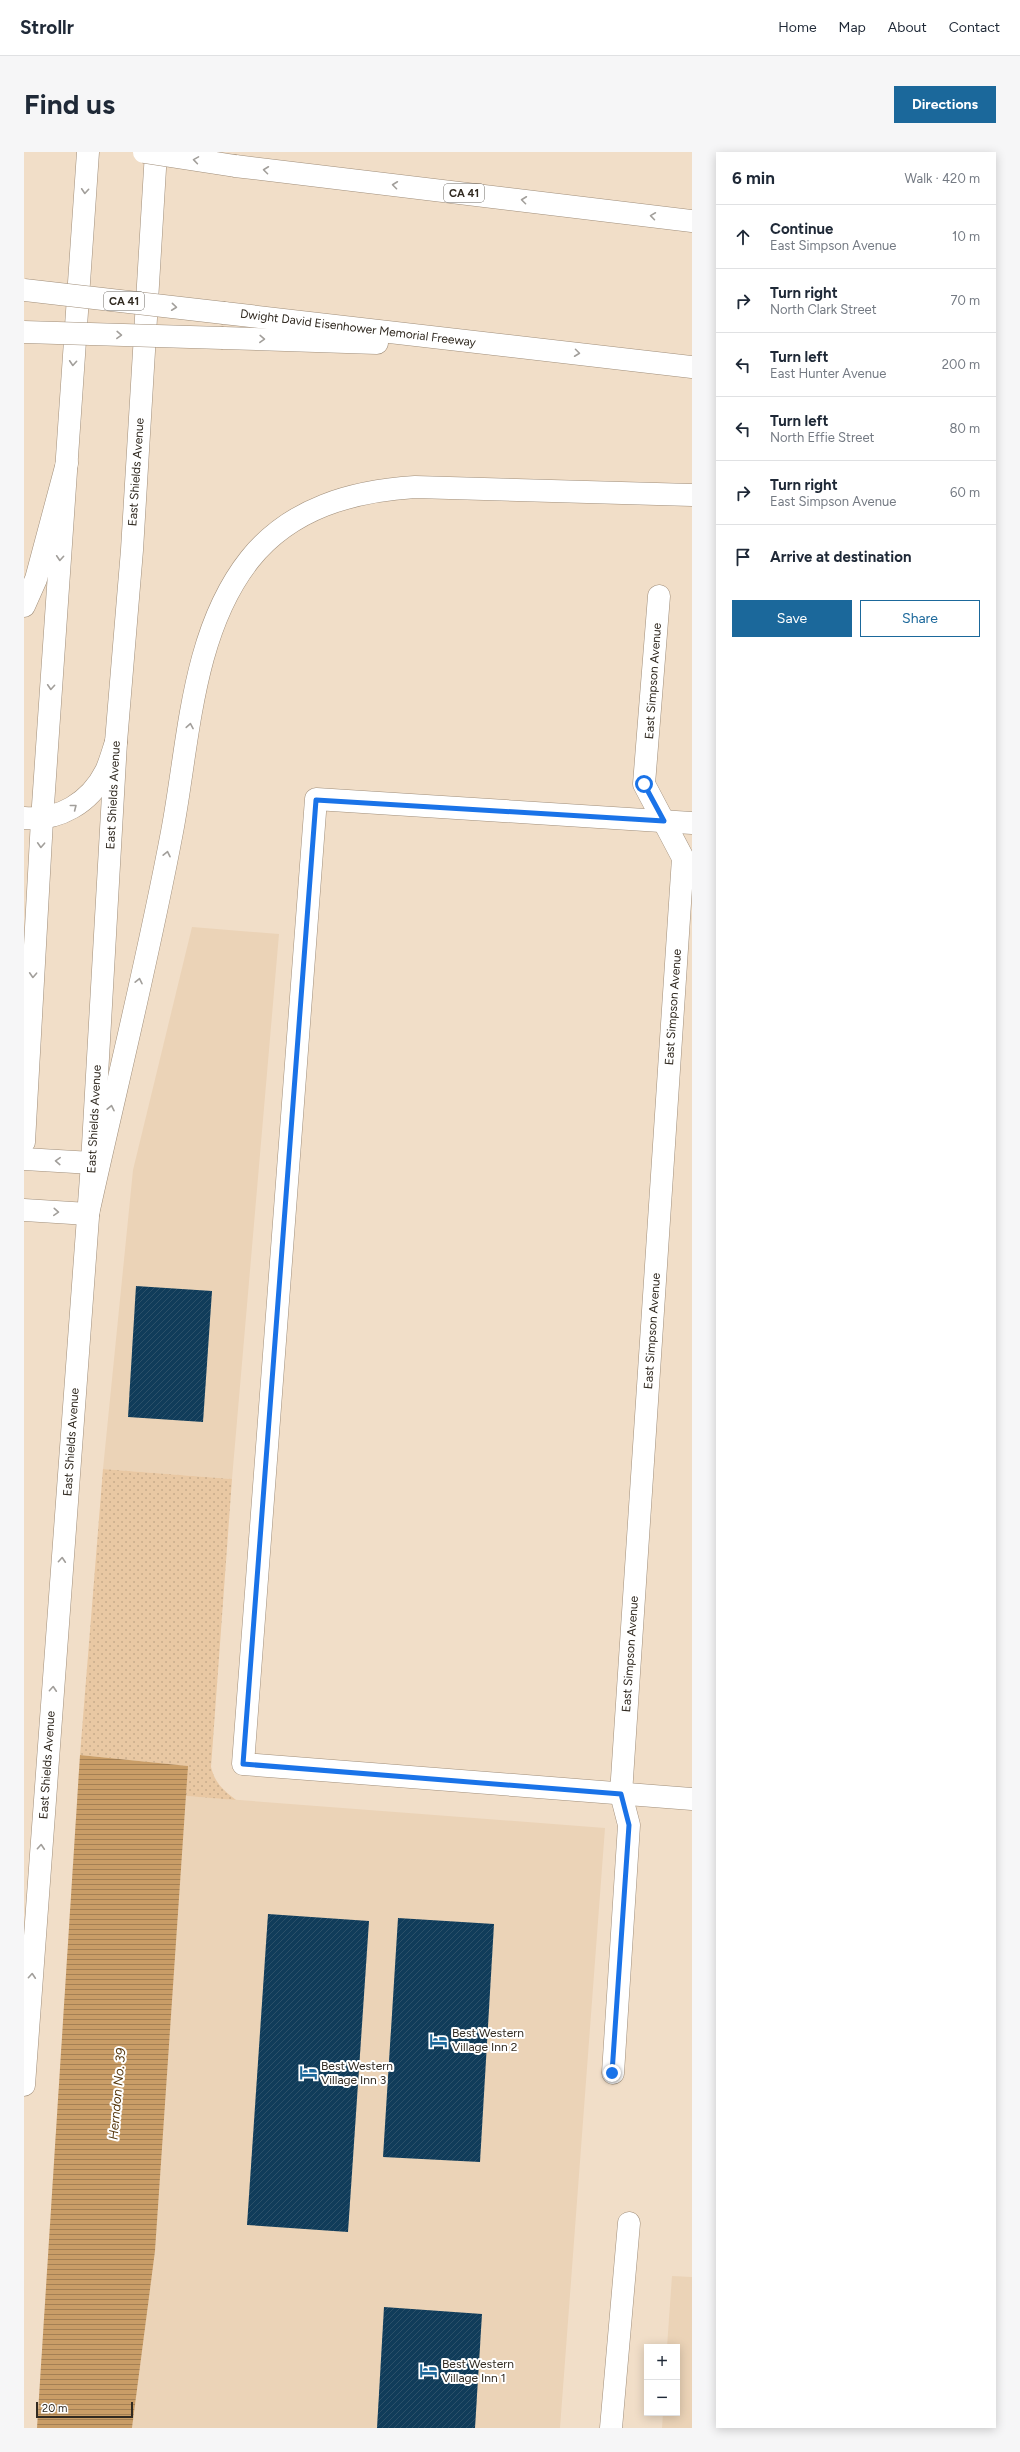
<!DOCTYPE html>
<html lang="en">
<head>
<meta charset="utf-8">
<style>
	:root { --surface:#fff; --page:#f6f6f7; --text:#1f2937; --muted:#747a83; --line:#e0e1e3; --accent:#1b689b }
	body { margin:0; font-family:Figtree,sans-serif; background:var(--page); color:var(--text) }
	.controls { position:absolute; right:12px; bottom:12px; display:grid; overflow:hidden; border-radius:0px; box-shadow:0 2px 10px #0003 }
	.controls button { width:36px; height:36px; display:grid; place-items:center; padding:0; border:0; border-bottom:1px solid var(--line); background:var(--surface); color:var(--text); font:20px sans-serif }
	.scale { position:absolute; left:12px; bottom:10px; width:97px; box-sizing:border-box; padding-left:4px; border:2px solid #312a21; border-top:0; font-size:11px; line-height:14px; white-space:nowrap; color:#312a21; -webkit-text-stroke:3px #fff; paint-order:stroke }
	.stop { position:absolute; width:12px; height:12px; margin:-9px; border:3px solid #1a73e8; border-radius:50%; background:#fff }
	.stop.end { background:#1a73e8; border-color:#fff; box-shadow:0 1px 4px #0008 }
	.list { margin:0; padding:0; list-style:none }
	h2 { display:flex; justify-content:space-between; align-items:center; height:52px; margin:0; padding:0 16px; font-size:17px }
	h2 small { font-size:13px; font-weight:400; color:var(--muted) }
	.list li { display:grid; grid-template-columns:26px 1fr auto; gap:12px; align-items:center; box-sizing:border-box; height:64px; padding:0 16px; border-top:1px solid var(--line) }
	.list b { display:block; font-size:15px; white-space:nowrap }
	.list p { margin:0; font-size:13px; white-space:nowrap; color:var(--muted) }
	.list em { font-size:13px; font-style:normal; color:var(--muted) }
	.actions { display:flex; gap:8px; padding:12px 16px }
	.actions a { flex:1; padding:9px 0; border:1px solid var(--accent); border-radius:0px; text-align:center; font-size:14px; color:var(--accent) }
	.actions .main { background:var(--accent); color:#fff }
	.icon { flex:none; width:22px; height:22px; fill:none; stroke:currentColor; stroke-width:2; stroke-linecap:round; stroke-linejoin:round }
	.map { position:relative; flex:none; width:668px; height:2276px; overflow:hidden; border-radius:0px }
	header { display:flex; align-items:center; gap:24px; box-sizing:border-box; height:56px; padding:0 20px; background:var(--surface); border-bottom:1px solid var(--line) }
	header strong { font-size:19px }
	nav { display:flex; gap:22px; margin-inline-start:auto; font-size:14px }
	.intro { display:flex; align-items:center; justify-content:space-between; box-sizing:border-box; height:96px; padding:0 24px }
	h1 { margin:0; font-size:28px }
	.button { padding:10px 18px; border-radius:0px; background:var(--accent); color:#fff; font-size:14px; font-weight:700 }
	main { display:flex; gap:24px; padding:0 24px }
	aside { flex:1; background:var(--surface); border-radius:0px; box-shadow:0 2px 10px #0003 }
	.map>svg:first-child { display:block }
	.built { fill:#ebd3b7 }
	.grass { fill:url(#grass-dots) }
	.water { fill:url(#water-rules) }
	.building { fill:url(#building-hatch) }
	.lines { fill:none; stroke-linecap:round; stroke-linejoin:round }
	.minor-casing { stroke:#a08e7a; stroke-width:23 }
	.major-casing { stroke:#a08e7a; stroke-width:23 }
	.highway-casing { stroke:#a08e7a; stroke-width:23 }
	.minor { stroke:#fff; stroke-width:22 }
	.major { stroke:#fff; stroke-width:22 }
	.highway { stroke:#fff; stroke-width:22 }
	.highway-bridge-casing { stroke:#a08e7a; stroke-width:23; stroke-linecap:butt }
	.highway-bridge { stroke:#fff; stroke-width:22 }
	.oneway { stroke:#a29f9b }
	.route { stroke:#1a73e8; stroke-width:5 }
	.labels { text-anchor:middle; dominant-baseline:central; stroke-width:4; stroke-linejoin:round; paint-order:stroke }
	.shield { fill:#fff; stroke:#6f6a64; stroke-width:1 }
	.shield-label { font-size:11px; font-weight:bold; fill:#312a21 }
	.street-label { font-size:12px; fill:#312a21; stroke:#fff }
	.poi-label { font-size:12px; fill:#312a21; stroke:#fff; text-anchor:start }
	.water-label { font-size:13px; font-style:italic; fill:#58390f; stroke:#fff }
</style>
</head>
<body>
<header>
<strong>Strollr</strong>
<nav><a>Home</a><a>Map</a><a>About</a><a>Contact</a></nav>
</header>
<div class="intro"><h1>Find us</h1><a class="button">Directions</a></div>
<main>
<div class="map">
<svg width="668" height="2276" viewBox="0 0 668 2276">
	<defs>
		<pattern id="grass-dots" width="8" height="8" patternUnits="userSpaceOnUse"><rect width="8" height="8" fill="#e9c8a3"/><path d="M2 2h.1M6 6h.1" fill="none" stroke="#c8ac8c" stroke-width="1.8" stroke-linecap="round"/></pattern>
		<pattern id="water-rules" width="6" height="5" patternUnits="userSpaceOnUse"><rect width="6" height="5" fill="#c99d67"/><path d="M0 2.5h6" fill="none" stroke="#a48054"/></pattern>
		<pattern id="building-hatch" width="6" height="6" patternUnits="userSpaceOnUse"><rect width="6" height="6" fill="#103c5a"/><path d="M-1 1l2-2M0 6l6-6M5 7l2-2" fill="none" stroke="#2b5069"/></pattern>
	</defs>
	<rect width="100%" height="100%" fill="#f1dec8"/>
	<g class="built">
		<polygon points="168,775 255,782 208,1327 79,1317 109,1018"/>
		<polygon points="162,1644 581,1676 536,2276 108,2276 131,2099"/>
		<polygon points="648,2124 668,2125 668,2276 638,2276 639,2261 653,2261 653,2195 643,2195"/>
	</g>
	<path class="grass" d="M 79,1317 L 208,1327 L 187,1615 C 191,1631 199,1638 212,1648 L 162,1644 L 163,1614 L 56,1603 Z"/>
	<polygon class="water" points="56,1603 164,1614 131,2099 108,2276 13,2276"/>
	<g class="building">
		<polygon points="112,1134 188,1139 179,1270 104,1265"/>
		<polygon points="244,1762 345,1769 324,2080 223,2073"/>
		<polygon points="374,1766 470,1772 456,2010 359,2005"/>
		<polygon points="360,2155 458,2162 451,2276 353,2276"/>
	</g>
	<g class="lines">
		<defs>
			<g id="minor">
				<polyline points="668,671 292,647 219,1612 668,1647"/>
				<polyline points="0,1007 68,1011"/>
				<polyline points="0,1058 64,1062"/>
				<polyline points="589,1921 605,1673 597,1642 659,706 620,632 635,444"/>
				<polyline points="587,2276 605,2071"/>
			</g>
			<g id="major">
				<polyline points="0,990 18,668 64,0"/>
				<polyline points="0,1933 68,1011 92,590 108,398 132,0"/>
			</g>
			<g id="highway">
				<polyline points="211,14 668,69"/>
				<polyline points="200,161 668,215"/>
				<polyline points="199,186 353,191"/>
				<polyline points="0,454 12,427 43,311"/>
				<path d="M 0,666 C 35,669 66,651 82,619 C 86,610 89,599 92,590"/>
				<path d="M 64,1062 C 92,935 124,808 148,680 C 165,591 167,481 226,407 C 267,356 328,339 391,335 L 668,343"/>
			</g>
		</defs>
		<use href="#minor" class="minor-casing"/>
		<use href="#major" class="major-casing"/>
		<use href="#highway" class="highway-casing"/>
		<use href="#minor" class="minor"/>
		<use href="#major" class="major"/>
		<use href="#highway" class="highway"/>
		<defs>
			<g id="highway-bridge">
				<polyline points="120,0 211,14"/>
				<polyline points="0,138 200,161"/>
				<polyline points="0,180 199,186"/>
			</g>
		</defs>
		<use href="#highway-bridge" class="highway-bridge-casing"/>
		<use href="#highway-bridge" class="highway-bridge"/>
	</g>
	<defs><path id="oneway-chevron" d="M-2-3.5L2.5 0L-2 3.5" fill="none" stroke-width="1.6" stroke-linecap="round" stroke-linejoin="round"/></defs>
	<g class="oneway">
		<use href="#oneway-chevron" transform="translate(172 8) rotate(-171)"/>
		<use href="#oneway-chevron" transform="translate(242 18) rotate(-173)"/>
		<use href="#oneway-chevron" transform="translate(371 33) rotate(-173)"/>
		<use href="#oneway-chevron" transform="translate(61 39) rotate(94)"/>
		<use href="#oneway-chevron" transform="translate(500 48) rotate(-173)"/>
		<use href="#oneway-chevron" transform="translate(629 64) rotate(-172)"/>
		<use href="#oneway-chevron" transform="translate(150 155) rotate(6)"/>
		<use href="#oneway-chevron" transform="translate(95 183) rotate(2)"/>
		<use href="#oneway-chevron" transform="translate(238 187) rotate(2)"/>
		<use href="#oneway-chevron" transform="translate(553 201) rotate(7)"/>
		<use href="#oneway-chevron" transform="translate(49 211) rotate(94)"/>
		<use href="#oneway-chevron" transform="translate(36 406) rotate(94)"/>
		<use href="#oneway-chevron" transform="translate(27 535) rotate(94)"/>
		<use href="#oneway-chevron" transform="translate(166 574) rotate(-80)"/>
		<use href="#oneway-chevron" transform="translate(50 655) rotate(-38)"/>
		<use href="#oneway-chevron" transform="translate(17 693) rotate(93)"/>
		<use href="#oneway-chevron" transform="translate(143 702) rotate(-78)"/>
		<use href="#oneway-chevron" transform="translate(9 823) rotate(93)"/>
		<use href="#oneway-chevron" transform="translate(115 829) rotate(-78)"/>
		<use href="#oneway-chevron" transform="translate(87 956) rotate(-78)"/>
		<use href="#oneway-chevron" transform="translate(34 1009) rotate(-177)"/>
		<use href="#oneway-chevron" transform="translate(32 1060) rotate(4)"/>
		<use href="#oneway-chevron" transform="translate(38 1408) rotate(-86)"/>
		<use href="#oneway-chevron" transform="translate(29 1537) rotate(-86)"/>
		<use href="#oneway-chevron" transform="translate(17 1695) rotate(-86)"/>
		<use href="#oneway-chevron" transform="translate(8 1824) rotate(-86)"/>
	</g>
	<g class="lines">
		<polyline class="route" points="588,1921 605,1673 597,1642 219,1612 292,648 640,669 620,632"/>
	</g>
	<defs>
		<symbol id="hotel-bare" viewBox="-9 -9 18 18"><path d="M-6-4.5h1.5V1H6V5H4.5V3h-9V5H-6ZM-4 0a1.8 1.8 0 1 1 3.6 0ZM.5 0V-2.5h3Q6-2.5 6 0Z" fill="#1b689b" stroke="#fff" stroke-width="2.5" paint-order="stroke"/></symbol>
	</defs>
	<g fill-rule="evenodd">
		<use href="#hotel-bare" x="402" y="1876" width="25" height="25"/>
		<use href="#hotel-bare" x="272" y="1908" width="25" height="25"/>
		<use href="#hotel-bare" x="392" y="2206" width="25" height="25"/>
	</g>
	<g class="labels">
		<g class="shield">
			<rect x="420" y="32" width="40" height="18" rx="3"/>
			<rect x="80" y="140" width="40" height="18" rx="3"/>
		</g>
		<g class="shield-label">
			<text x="440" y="41">CA 41</text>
			<text x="100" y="149">CA 41</text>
		</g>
		<g class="street-label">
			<text transform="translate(334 176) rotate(7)">Dwight David Eisenhower Memorial Freeway</text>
			<text transform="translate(112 320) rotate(-86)">East Shields Avenue</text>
			<text transform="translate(629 529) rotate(-86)">East Simpson Avenue</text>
			<text transform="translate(89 643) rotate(-87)">East Shields Avenue</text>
			<text transform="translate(649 855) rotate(-86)">East Simpson Avenue</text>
			<text transform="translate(70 967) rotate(-87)">East Shields Avenue</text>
			<text transform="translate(628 1179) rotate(-86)">East Simpson Avenue</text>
			<text transform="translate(47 1290) rotate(-86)">East Shields Avenue</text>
			<text transform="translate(606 1502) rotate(-86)">East Simpson Avenue</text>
			<text transform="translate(23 1613) rotate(-86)">East Shields Avenue</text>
		</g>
		<g class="poi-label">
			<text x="428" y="1881">Best Western<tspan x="428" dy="14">Village Inn 2</tspan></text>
			<text x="297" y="1914">Best Western<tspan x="297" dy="14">Village Inn 3</tspan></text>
			<text x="418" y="2212">Best Western<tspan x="418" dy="14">Village Inn 1</tspan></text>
		</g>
		<g class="water-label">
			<text transform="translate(93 1942) rotate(-85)">Herndon No. 39</text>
		</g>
	</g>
</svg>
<div class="controls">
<button>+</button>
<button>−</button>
</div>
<div class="scale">20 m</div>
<div class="stop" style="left:620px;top:632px"></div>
<div class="stop end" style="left:588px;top:1921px"></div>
</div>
<aside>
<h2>6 min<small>Walk · 420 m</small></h2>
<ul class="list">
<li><svg class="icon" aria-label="ahead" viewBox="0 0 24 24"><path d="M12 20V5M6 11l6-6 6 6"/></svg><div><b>Continue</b><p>East Simpson Avenue</p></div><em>10 m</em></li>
<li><svg class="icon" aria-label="right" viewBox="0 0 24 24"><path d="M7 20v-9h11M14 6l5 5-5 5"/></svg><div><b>Turn right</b><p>North Clark Street</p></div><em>70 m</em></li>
<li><svg class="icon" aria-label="left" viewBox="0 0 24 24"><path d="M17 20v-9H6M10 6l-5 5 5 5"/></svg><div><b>Turn left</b><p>East Hunter Avenue</p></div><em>200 m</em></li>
<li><svg class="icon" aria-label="left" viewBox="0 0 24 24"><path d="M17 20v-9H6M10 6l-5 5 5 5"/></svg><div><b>Turn left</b><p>North Effie Street</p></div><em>80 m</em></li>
<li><svg class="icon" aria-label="right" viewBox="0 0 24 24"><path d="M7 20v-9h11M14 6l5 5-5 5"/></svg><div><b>Turn right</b><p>East Simpson Avenue</p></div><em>60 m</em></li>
<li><svg class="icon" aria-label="arrive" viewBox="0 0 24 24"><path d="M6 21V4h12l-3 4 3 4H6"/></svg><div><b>Arrive at destination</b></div></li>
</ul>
<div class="actions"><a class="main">Save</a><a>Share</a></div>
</aside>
</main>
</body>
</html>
